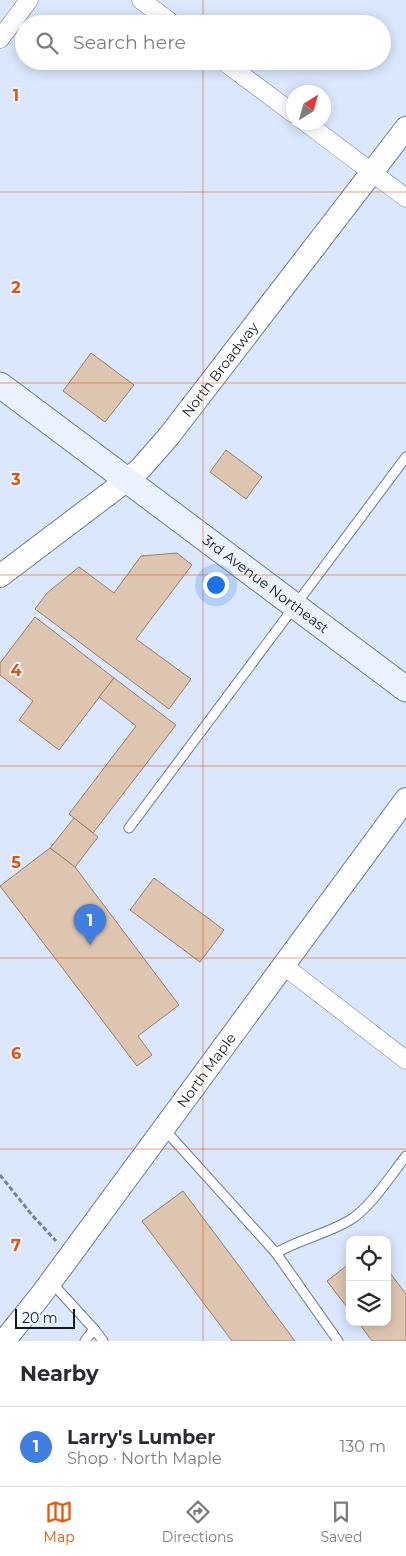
<!DOCTYPE html>
<html lang="en">
<head>
<meta charset="utf-8">
<style>
	:root { --surface:#fff; --page:#f7f7f7; --text:#2b2b33; --muted:#7c7c81; --line:#e1e1e2; --accent:#ea580c }
	body { margin:0; font-family:Montserrat,sans-serif; background:var(--page); color:var(--text) }
	.controls { position:absolute; right:15px; bottom:15px; display:grid; overflow:hidden; border-radius:10px; box-shadow:0 2px 12px #0003 }
	.controls button { width:45px; height:45px; display:grid; place-items:center; padding:0; border:0; border-bottom:1px solid var(--line); background:var(--surface); color:var(--text); font:25px sans-serif }
	.compass { position:absolute; left:286px; top:85px; width:45px; height:45px; border-radius:50%; background:var(--surface); box-shadow:0 2px 12px #0003; rotate:37deg }
	.scale { position:absolute; left:15px; bottom:12px; width:60px; box-sizing:border-box; padding-left:5px; border:2px solid #131922; border-top:0; font-size:14px; line-height:18px; white-space:nowrap; color:#131922; -webkit-text-stroke:4px #edf4ff; paint-order:stroke }
	.you { position:absolute; left:215px; top:584px; width:18px; height:18px; margin:-12px; border:4px solid #fff; border-radius:50%; background:#1a73e8; box-shadow:0 0 0 8px #1a73e833 }
	.badge { display:grid; place-items:center; width:32px; height:32px; border-radius:50%; background:var(--accent); color:#fff; font-size:16px; font-weight:700 }
	.pin { position:absolute; translate:-50% -41px; filter:drop-shadow(0 1px 2px #0008) }
	.pin::after { content:''; position:absolute; top:26px; width:18px; height:15px; background:inherit; clip-path:polygon(0 0,100% 0,50% 100%) }
	.list { margin:0; padding:0; list-style:none }
	h2 { display:flex; justify-content:space-between; align-items:center; height:65px; margin:0; padding:0 20px; font-size:21px }
	h2 small { font-size:16px; font-weight:400; color:var(--muted) }
	.list li { display:grid; grid-template-columns:32px 1fr auto; gap:15px; align-items:center; box-sizing:border-box; height:80px; padding:0 20px; border-top:1px solid var(--line) }
	.list b { display:block; font-size:19px; white-space:nowrap }
	.list p { margin:0; font-size:16px; white-space:nowrap; color:var(--muted) }
	.list em { font-size:16px; font-style:normal; color:var(--muted) }
	.icon { flex:none; width:28px; height:28px; fill:none; stroke:currentColor; stroke-width:2; stroke-linecap:round; stroke-linejoin:round }
	.map { position:relative; flex:none; width:406px; height:1341px; overflow:hidden }
	.search { position:absolute; background:var(--surface); box-shadow:0 2px 12px #0003; left:15px; right:15px; top:15px; height:55px; display:flex; align-items:center; gap:12px; box-sizing:border-box; padding:0 18px; border-radius:28px; color:var(--muted); font-size:19px }
	.sheet { height:145px; background:var(--surface) }
	nav { display:flex; justify-content:space-around; align-items:center; box-sizing:border-box; height:70px; border-top:1px solid var(--line); background:var(--surface); font-size:14px; color:var(--muted) }
	nav a { display:grid; justify-items:center; gap:2px }
	nav .on { color:var(--accent) }
	.map>svg:first-child { display:block }
	.building { fill:#dec5b0; stroke:#967f6c }
	.lines { fill:none; stroke-linecap:round; stroke-linejoin:round }
	.service-casing { stroke:#6d7c93; stroke-width:11 }
	.minor-casing { stroke:#6d7c93; stroke-width:19 }
	.tertiary-casing { stroke:#6d7c93; stroke-width:24 }
	.secondary-casing { stroke:#6d7c93; stroke-width:27 }
	.path { stroke:#798392; stroke-width:3; stroke-dasharray:5 2.5; stroke-linecap:butt }
	.service { stroke:#fff; stroke-width:9 }
	.minor { stroke:#fff; stroke-width:18 }
	.tertiary { stroke:#fff; stroke-width:22 }
	.secondary { stroke:#eaf2ff; stroke-width:25 }
	.grid { fill:none; stroke:#dd560d; stroke-width:1; stroke-opacity:0.55 }
	.labels { text-anchor:middle; dominant-baseline:central; stroke-width:4; stroke-linejoin:round; paint-order:stroke }
	.street-label { font-size:14px; fill:#131922; stroke:#edf4ff }
	.grid-label { font-size:16px; text-anchor:middle; font-weight:bold; fill:#dd560d; stroke:#edf4ff; stroke-width:4; stroke-linejoin:round; paint-order:stroke }
</style>
</head>
<body>
<div class="map">
<svg width="406" height="1341" viewBox="0 0 406 1341">
	<rect width="100%" height="100%" fill="#dae7fc"/>
	<g class="building">
		<polygon points="91,353 134,385 105,422 63,391"/>
		<polygon points="226,450 262,477 246,499 210,472"/>
		<polygon points="177,553 192,565 136,639 191,679 169,709 35,609 47,593 79,567 114,593 141,556"/>
		<polygon points="35,617 114,678 59,750 19,720 33,701 0,675 0,663"/>
		<polygon points="114,678 176,725 93,833 69,814 136,726 99,697"/>
		<polygon points="74,818 98,837 75,867 50,848"/>
		<polygon points="50,848 75,867 179,1005 138,1036 152,1055 137,1066 0,886"/>
		<polygon points="154,878 224,930 200,962 130,910"/>
		<polygon points="183,1191 295,1341 232,1341 142,1221"/>
		<polygon points="350,1263 350,1311 327,1281"/>
		<polygon points="387,1269 406,1294 406,1341 372,1341 358,1322 387,1322"/>
	</g>
	<g class="lines">
		<defs>
			<g id="service">
				<polyline points="129,828 406,457"/>
				<polyline points="164,1129 276,1253 338,1341"/>
				<path d="M 276,1253 C 300,1239 327,1234 350,1220 C 371,1207 391,1175 406,1156"/>
				<polyline points="51,1282 94,1329 103,1341"/>
				<polyline points="85,1341 94,1329"/>
			</g>
			<g id="minor">
				<polyline points="141,0 173,24"/>
				<polyline points="0,39 29,0"/>
				<polyline points="223,61 294,114"/>
				<polyline points="305,122 406,198"/>
				<polyline points="284,966 406,1060"/>
			</g>
			<g id="tertiary">
				<path id="s1" d="M 0,576 L 127,480 L 141,468 L 169,436 L 406,128"/>
				<path id="s2" d="M 4,1341 L 41,1295 L 406,799"/>
			</g>
			<g id="secondary">
				<path id="s3" d="M 0,385 L 406,689"/>
			</g>
		</defs>
		<use href="#service" class="service-casing"/>
		<use href="#minor" class="minor-casing"/>
		<use href="#tertiary" class="tertiary-casing"/>
		<use href="#secondary" class="secondary-casing"/>
		<polyline class="path" points="0,1175 32,1215 56,1241"/>
		<use href="#service" class="service"/>
		<use href="#minor" class="minor"/>
		<use href="#tertiary" class="tertiary"/>
		<use href="#secondary" class="secondary"/>
	</g>
	<path class="grid" d="M 203,0 L 203,24M 203,61 L 203,1341M 0,192 L 406,192M 0,383 L 406,383M 0,575 L 406,575M 0,766 L 406,766M 0,958 L 406,958M 0,1149 L 406,1149"/>
	<g class="labels">
		<g class="street-label">
			<text stroke="none"><textPath href="#s1" startOffset="304">North Broadway</textPath></text>
			<text stroke="none"><textPath href="#s3" startOffset="332">3rd Avenue Northeast</textPath></text>
			<text stroke="none"><textPath href="#s2" startOffset="338">North Maple</textPath></text>
		</g>
	</g>
	<g class="grid-label">
		<text x="16" y="101">1</text>
		<text x="16" y="293">2</text>
		<text x="16" y="485">3</text>
		<text x="16" y="676">4</text>
		<text x="16" y="868">5</text>
		<text x="16" y="1059">6</text>
		<text x="16" y="1251">7</text>
	</g>
</svg>
<div class="controls">
<button><svg class="icon" aria-label="locate" viewBox="0 0 24 24"><circle cx="12" cy="12" r="6"/><path d="M12 2v4M12 18v4M2 12h4M18 12h4"/></svg></button>
<button><svg class="icon" aria-label="layers" viewBox="0 0 24 24"><path d="M12 4l9 5-9 5-9-5zM3 14l9 5 9-5"/></svg></button>
</div>
<svg class="compass" viewBox="-18 -18 36 36"><path d="M0-13l5 13h-10z" fill="#e53935"/><path d="M0 13l5-13h-10z" fill="#7c7c81"/></svg>
<div class="scale">20 m</div>
<div class="you"></div>
<div class="pin badge" style="left:90px;top:945px;background:#3f7fe0">1</div>
<div class="search"><svg class="icon" aria-label="search" viewBox="0 0 24 24"><circle cx="10" cy="10" r="6"/><path d="M15 15l6 6"/></svg>Search here</div>
</div>
<section class="sheet">
<h2>Nearby<small></small></h2>
<ul class="list">
<li><span class="badge" style="background:#3f7fe0">1</span><div><b>Larry's Lumber</b><p>Shop · North Maple</p></div><em>130 m</em></li>
</ul>
</section>
<nav>
<a class="on"><svg class="icon" aria-label="map" viewBox="0 0 24 24"><path d="M3 6l6-2 6 2 6-2v14l-6 2-6-2-6 2zM9 4v14M15 6v14"/></svg>Map</a>
<a><svg class="icon" aria-label="directions" viewBox="0 0 24 24"><path d="M12 3l9 9-9 9-9-9zM9 14v-3h6M13 9l2 2-2 2"/></svg>Directions</a>
<a><svg class="icon" aria-label="saved" viewBox="0 0 24 24"><path d="M7 4h10v16l-5-4-5 4z"/></svg>Saved</a>
</nav>
</body>
</html>
